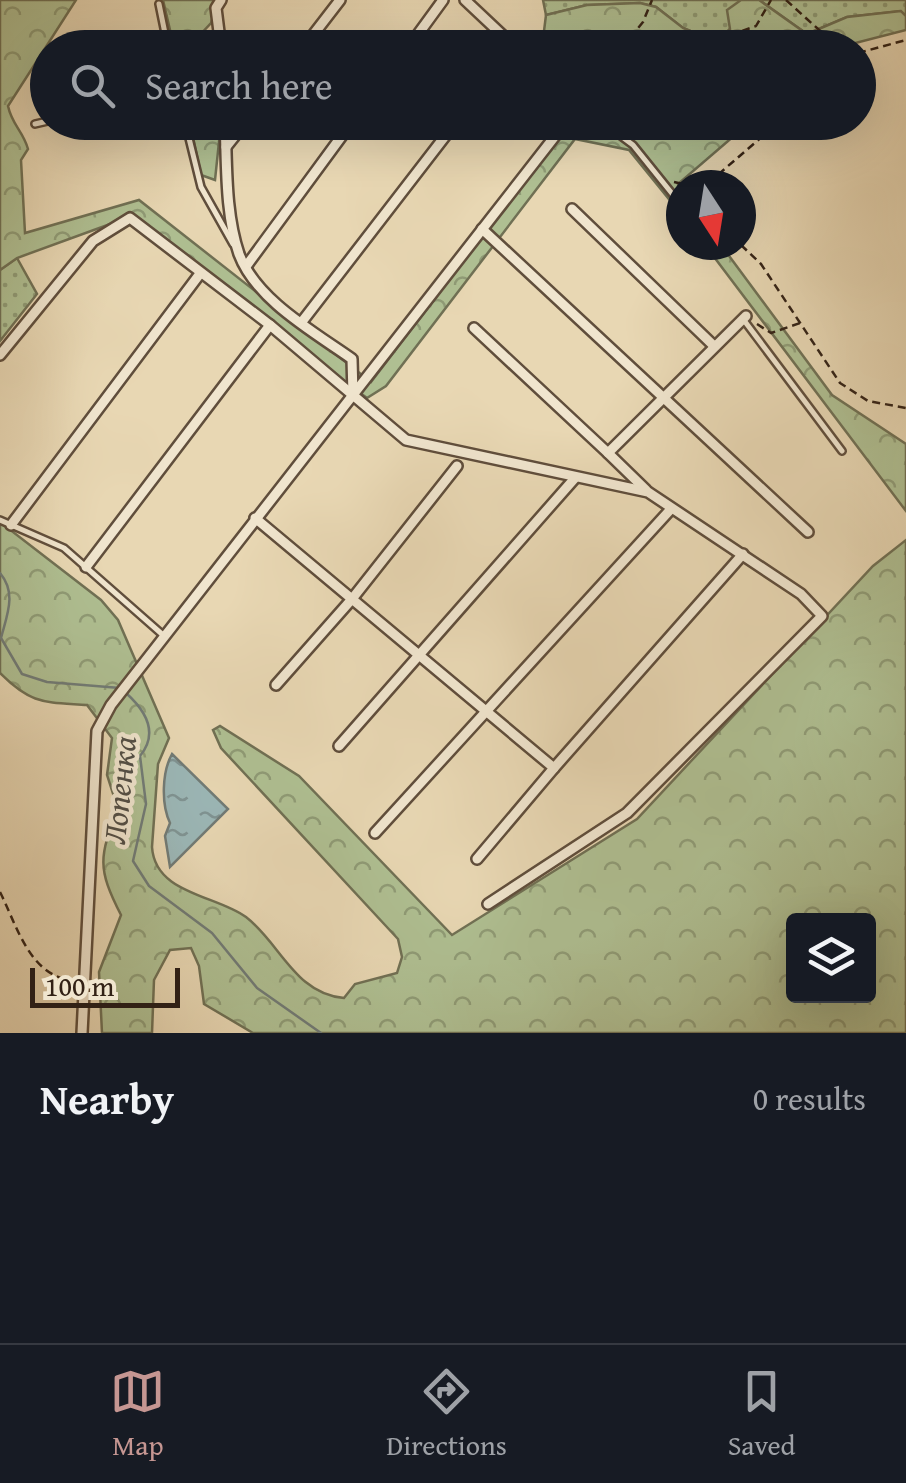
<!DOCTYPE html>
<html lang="en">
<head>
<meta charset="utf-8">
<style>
	:root { --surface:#171b24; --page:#20242c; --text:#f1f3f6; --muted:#9ea1a6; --line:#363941; --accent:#c59692 }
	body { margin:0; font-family:"Gentium Book Plus",serif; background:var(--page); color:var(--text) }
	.controls { position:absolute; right:30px; bottom:30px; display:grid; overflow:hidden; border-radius:10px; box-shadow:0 10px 40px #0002 }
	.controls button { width:90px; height:90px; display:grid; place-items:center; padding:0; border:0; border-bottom:2px solid var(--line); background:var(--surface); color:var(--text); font:50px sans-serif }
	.compass { position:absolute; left:666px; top:170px; width:90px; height:90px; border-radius:50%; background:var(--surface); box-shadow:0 10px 40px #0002; rotate:168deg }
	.scale { position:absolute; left:30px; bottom:25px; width:150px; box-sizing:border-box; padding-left:10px; border:5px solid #322115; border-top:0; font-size:28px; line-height:35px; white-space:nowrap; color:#322115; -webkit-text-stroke:8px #f0e5ce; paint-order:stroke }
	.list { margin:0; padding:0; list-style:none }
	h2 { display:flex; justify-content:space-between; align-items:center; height:130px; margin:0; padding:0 40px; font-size:42px }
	h2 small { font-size:32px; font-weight:400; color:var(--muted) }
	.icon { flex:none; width:55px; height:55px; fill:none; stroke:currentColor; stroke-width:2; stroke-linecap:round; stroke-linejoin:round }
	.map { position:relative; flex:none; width:906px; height:1033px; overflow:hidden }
	.search { position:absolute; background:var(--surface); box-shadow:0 10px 40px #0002; left:30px; right:30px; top:30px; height:110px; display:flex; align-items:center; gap:25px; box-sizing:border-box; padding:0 35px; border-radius:55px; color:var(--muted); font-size:38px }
	.sheet { height:310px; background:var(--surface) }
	nav { display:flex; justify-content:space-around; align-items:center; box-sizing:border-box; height:140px; border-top:2px solid var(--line); background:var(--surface); font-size:28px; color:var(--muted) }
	nav a { display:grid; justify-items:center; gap:5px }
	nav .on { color:var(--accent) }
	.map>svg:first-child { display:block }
	.grass { fill:url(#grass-dots); stroke:#707054; stroke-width:2.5 }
	.forest { fill:url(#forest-crowns); stroke:#707054; stroke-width:2.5; fill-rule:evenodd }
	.water { fill:url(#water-ripples); stroke:#717b76; stroke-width:2.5 }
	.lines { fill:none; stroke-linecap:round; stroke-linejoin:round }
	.stream { stroke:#717b76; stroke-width:2.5 }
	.lane-casing { stroke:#604e3c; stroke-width:10 }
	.street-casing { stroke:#604e3c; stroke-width:14 }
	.path { stroke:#322115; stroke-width:2.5; stroke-dasharray:8 5; stroke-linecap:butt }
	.lane { stroke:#f0e5ce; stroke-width:5 }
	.street { stroke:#f0e5ce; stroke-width:9 }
	.labels { text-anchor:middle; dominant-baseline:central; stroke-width:9; stroke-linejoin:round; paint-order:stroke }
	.water-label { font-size:32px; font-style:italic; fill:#524e46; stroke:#f0e5ce }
</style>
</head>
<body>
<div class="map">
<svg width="906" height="1033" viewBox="0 0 906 1033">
	<defs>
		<pattern id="grass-dots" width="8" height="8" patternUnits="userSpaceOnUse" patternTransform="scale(2.5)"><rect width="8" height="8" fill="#afbf92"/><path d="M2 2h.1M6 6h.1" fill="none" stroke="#8f9b76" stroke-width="1.8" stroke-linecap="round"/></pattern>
		<pattern id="forest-crowns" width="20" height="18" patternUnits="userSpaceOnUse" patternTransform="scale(2.5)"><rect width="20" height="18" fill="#afbf92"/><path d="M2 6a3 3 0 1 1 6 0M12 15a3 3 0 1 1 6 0" fill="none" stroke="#8f9b76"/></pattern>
		<pattern id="water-ripples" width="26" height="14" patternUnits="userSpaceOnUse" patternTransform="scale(2.5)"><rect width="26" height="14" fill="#9bb7b7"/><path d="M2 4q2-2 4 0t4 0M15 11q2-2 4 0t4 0" fill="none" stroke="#7f9494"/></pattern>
	</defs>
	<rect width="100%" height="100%" fill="#e8d7b3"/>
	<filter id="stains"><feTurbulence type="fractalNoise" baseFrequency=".002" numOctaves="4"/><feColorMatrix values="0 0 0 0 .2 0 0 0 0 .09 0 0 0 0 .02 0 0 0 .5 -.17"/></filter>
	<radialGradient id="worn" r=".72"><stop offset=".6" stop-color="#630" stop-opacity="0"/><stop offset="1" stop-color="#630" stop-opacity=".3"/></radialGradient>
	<g class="grass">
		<polygon points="543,0 745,0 741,0 730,29 717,42 683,28 656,7 640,3 587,5 546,15"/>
		<polygon points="759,0 906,0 906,16 900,11 847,17 807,34"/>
		<polygon points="17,258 37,294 0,341 0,270"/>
	</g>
	<g class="forest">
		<path d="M 0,0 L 76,0 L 8,106 C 12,125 23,131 28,149 L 21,160 L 25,233 L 139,200 L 371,382 L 564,130 L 555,123 L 749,123 L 678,184 L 681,214 L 629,150 L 575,139 L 386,386 L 367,398 L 124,219 L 17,258 L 0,270 Z"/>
		<polygon points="163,0 218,0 211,23 197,38 199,47 174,47"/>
		<polygon points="741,0 759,0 807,34 847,17 901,11 906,16 906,30 836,48 542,47 546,15 587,5 640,3 656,7 683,28 717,42 730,29 727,10"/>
		<polygon points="190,123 221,123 215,180 201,175"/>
		<polygon points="705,245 721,245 832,395 906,444 906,511"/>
		<path d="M 0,522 L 101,600 L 118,620 L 169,738 L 158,764 L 152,847 C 155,894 216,895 246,917 C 280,943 295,994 344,998 L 355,984 L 397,973 L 402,957 L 398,939 L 221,748 L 213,730 L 220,726 L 299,776 L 452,935 L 637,819 L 873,566 L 906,540 L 906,1033 L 253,1033 L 204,1004 L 199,966 L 191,948 L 170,950 L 154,980 L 152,1033 L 102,1033 L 99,972 L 121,915 C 97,868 99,857 118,809 L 107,775 L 112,738 L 87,705 C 44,702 32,705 0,673 ZM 794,921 L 868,921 L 868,996 L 794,996 Z"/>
	</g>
	<path class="water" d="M 172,754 L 228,809 L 170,867 L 165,836 L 170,823 C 161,804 162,772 172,754 Z"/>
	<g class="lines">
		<g class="stream">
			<path d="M 0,573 C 17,593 7,615 1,638 L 22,674 L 47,682 L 120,688"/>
			<path d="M 126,693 C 146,711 159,733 140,756 L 146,804 L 133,861 L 149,886 L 212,933 L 257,988 L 321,1033"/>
		</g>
		<defs>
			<g id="lane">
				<polyline points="159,4 168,48"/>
				<polyline points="185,122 201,187 233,244"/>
				<polyline points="602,122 633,145 674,196"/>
				<polyline points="35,124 48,121"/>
				<polyline points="743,319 842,451"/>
				<polyline points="0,520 64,548 163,635"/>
			</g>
			<g id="street">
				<polyline points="221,0 216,8 221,48"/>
				<polyline points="465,0 516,48"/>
				<polyline points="303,48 340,0"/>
				<polyline points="408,48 443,0"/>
				<path d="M 225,122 C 227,165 225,213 239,254 C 256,300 314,332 352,359 L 353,395"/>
				<polyline points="226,147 246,122"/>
				<polyline points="572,209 714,346"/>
				<polyline points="482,229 808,532"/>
				<polyline points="247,265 352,122"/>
				<polyline points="301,323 456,122"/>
				<polyline points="474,328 608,453"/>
				<polyline points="0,355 93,241 130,218 270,325 406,440 648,492 801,594 822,616 627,813 488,904"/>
				<polyline points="646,490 608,453 746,316"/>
				<polyline points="255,518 554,768 477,859"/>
				<polyline points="11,525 199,275"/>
				<polyline points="86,567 270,325"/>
				<polyline points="276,685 352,599 457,466"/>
				<polyline points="339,746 575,478"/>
				<polyline points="554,768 743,554"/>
				<polyline points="375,833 671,509"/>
				<polyline points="82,1033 97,731 111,705 566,122"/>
			</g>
		</defs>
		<use href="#lane" class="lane-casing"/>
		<use href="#street" class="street-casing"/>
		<g class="path">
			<polyline points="786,0 839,48"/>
			<polyline points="521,39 588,48"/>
			<polyline points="622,48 643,22 652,0"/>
			<polyline points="693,48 756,26 771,0"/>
			<polyline points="858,53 906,40"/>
			<polyline points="674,182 687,185"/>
			<polyline points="695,185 711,180"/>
			<polyline points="713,185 713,179 779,122"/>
			<polyline points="741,245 761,264 840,383 868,401 906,408"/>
			<polyline points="757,324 771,333 800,323"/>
			<path d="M 0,892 C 18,928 30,978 76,981"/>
		</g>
		<use href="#lane" class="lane"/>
		<use href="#street" class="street"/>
	</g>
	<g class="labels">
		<g class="water-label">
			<text transform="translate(119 790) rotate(-84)">Лопенка</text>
		</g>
	</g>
	<rect width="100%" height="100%" filter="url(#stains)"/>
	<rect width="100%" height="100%" fill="url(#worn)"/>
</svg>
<div class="controls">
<button><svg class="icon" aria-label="layers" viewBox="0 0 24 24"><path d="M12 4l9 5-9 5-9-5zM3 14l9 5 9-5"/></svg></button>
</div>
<svg class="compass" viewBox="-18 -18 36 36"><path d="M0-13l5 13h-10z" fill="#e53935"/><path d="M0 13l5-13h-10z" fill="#9ea1a6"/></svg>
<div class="scale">100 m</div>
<div class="search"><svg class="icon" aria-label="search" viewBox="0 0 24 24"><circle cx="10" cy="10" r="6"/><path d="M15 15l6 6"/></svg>Search here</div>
</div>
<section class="sheet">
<h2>Nearby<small>0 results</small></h2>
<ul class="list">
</ul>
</section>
<nav>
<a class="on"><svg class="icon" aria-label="map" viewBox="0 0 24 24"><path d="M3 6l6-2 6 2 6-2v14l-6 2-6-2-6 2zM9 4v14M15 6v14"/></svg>Map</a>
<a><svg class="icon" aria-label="directions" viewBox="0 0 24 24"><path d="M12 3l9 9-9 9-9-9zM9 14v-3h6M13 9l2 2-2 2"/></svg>Directions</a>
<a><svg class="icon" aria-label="saved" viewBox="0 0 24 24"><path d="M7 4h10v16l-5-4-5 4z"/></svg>Saved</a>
</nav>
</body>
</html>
